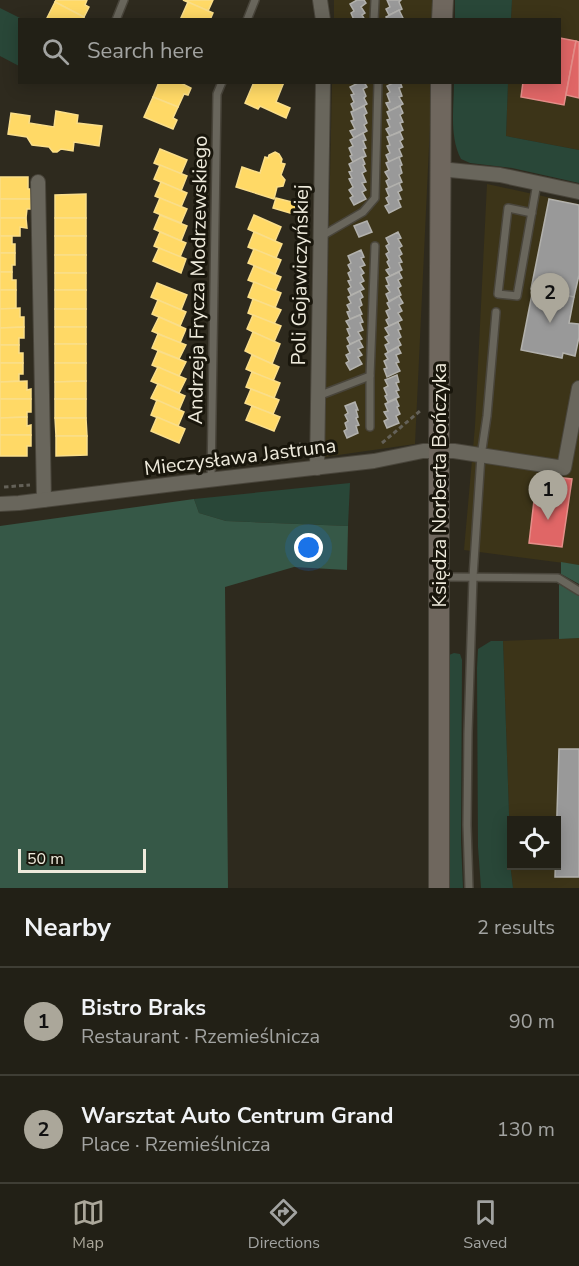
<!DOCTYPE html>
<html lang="en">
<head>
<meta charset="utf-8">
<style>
	:root { --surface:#222016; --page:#2a281f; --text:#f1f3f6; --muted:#a2a3a1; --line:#3f3e35; --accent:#aba79a }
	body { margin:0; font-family:"Nunito Sans",sans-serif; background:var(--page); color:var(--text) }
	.controls { position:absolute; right:18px; bottom:18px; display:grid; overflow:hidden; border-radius:0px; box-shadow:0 3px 15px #0003 }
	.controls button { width:54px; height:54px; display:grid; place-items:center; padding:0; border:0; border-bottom:2px solid var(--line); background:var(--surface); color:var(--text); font:30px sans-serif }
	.scale { position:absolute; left:18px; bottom:15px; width:128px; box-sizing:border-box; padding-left:6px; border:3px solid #eeeadc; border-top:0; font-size:16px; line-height:21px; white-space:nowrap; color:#eeeadc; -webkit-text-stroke:4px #19160c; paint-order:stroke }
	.you { position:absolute; left:309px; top:548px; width:21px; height:21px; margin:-15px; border:4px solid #fff; border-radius:50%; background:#1a73e8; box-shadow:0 0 0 9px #1a73e833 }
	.badge { display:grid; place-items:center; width:39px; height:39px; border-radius:50%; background:var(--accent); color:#111; font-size:20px; font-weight:700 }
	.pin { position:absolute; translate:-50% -50px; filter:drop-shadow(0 2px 3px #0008) }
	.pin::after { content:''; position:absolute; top:32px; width:21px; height:18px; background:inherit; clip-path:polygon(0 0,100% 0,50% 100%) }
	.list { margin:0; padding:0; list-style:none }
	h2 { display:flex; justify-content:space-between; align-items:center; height:78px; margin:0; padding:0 24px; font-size:26px }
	h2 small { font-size:20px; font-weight:400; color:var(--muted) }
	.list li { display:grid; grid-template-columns:39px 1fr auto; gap:18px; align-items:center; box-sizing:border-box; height:108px; padding:0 24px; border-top:2px solid var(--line) }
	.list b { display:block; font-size:22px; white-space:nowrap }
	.list p { margin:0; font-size:20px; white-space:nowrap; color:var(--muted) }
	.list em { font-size:20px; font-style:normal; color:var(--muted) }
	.icon { flex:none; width:33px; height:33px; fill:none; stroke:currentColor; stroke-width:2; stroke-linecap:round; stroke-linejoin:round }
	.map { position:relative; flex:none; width:579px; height:888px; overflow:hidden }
	.search { position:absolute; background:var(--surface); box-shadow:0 3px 15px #0003; left:18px; right:18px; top:18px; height:66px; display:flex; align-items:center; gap:15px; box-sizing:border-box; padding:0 21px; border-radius:0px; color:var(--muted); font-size:22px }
	.sheet { height:294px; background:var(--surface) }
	nav { display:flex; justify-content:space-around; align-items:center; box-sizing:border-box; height:84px; border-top:2px solid var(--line); background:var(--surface); font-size:16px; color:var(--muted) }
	nav a { display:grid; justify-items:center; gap:3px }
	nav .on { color:var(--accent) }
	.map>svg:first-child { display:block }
	.built { fill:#3c3418; fill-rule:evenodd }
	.green { fill:#294738 }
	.forest { fill:#365847 }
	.homes { fill:#ffd966; stroke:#fade89; stroke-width:1.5 }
	.shops { fill:#e06666; stroke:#e48e89; stroke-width:1.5 }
	.industry { fill:#999; stroke:#b2b1ad; stroke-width:1.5 }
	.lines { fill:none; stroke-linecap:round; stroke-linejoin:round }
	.lane-casing { stroke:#49453b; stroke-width:10 }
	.street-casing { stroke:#49453b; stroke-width:16 }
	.secondary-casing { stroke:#49453b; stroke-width:22 }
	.path { stroke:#646158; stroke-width:3; stroke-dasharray:4.5 3; stroke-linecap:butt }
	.lane { stroke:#69665c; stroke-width:7 }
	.street { stroke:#69665c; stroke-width:14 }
	.secondary { stroke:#6f675e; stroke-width:20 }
	.labels { text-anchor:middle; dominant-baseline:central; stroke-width:6; stroke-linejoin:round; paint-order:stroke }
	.street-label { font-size:20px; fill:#eeeadc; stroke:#19160c }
</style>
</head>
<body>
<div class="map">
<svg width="579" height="888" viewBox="0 0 579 888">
	<rect width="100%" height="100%" fill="#2e2a1e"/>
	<g class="built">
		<polygon points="334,0 436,0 435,19 334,20"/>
		<polygon points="512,0 579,0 579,150 506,136 508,83 560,82 560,20 511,19"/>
		<polygon points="332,83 432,83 415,444 324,457"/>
		<polygon points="487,184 579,204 579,565 464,550 475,426"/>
		<path d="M 579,638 L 579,888 L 513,888 L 511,871 L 503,641 ZM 512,820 L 556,820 L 556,866 L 512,866 Z"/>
	</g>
	<g class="green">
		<polygon points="455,0 512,0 511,19 455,19"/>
		<polygon points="0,8 22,19 20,20 19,66 0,56"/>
		<path d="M 454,83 L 508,83 L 506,136 L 579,150 L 579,183 L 512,168 L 470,163 L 461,159 C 449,136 454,107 454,83 Z"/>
		<polygon points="350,483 348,526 226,521 199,513 194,499"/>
		<polygon points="491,641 503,641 511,871 513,888 481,888 478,847 477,668 478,649"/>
		<polygon points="454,653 460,654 462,660 461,842 463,888 449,888 446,778 449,655"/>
	</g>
	<g class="forest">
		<polygon points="194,499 199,513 226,521 348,526 347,570 294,567 225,587 228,888 0,888 0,526"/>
		<polygon points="561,562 579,565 579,584 561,574"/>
		<polygon points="559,584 579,596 579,638 559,639"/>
	</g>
	<g class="homes">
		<polygon points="56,0 87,0 85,5 89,7 84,17 55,2"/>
		<polygon points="183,0 213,0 208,11"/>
		<polygon points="55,2 84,17 83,20 46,20"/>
		<polygon points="188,2 213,13 210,20 180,20"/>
		<polygon points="159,82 179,82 191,88 188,95 184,94 178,107 153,97"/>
		<polygon points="254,82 284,82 276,102 290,108 286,118 260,106 258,109 245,103"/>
		<polygon points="153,97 178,107 173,118 177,120 173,129 144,117"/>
		<polygon points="56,111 78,115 77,123 102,126 99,146 74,142 73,151 61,149 57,152 53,152 49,147 32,145 27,137 8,134 11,113 30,116 29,123 54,127"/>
		<polygon points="160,149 187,160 181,174 154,163"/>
		<polygon points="275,152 279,154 282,159 281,163 285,164 281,175 285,180 283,186 277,187 274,199 236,187 242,167 260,173 265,157 268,158 269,155"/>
		<polygon points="160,165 187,176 181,191 154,179"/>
		<polygon points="0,177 28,177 28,189 31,189 31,199 0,199"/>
		<polygon points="161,182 187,193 181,207 155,196"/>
		<polygon points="86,194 86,218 55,218 55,195"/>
		<polygon points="160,198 187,209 181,223 154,212"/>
		<polygon points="276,198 300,204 297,215 273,208"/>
		<polygon points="0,199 31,199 31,209 27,209 26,218 0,218"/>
		<polygon points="160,215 187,226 181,241 154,229"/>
		<polygon points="254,215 281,227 275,241 248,229"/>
		<polygon points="0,218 26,218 27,228 20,227 20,236 0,236"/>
		<rect x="55" y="218" width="31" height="18"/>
		<polygon points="160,232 186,243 180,257 154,246"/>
		<polygon points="254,232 282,244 276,258 248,247"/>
		<polygon points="0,236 12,236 12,244 15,244 15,253 0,253"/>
		<rect x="55" y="236" width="31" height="19"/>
		<polygon points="159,248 186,259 181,273 153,261"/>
		<polygon points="254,249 281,260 275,274 248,263"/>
		<polygon points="0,253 15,253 15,265 12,265 12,272 0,272"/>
		<rect x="55" y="255" width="31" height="18"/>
		<polygon points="254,266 281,277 275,291 248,280"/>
		<polygon points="0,272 12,272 12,280 16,280 16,290 0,290"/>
		<rect x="55" y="273" width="31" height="17"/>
		<polygon points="254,282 281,293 275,308 248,297"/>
		<polygon points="157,283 187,295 181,310 151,297"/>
		<rect x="0" y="290" width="16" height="19"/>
		<rect x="55" y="290" width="31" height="19"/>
		<polygon points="253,299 281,310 274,324 248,313"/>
		<polygon points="158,300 186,312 180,326 152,314"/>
		<polygon points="20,308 20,317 24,317 24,327 0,328 0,309"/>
		<rect x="55" y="309" width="31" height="18"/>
		<polygon points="253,315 281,326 274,342 247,329"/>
		<polygon points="159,317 186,329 180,343 152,331"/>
		<polygon points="24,327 24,338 19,338 19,345 0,345 0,328"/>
		<rect x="55" y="327" width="31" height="17"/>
		<polygon points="253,332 280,344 272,364 245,351"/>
		<polygon points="158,334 186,345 179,359 152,348"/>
		<rect x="55" y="344" width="31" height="19"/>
		<polygon points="0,345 19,345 19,353 23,353 23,363 0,363"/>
		<polygon points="158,351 186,362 179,376 152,365"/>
		<polygon points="252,355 279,367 273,381 246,369"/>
		<polygon points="0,363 23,363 23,374 19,374 19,381 0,382"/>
		<polygon points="55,363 86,363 86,381 55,382"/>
		<polygon points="158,367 186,379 179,393 151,381"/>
		<polygon points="252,372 280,383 274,398 246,387"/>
		<polygon points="27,381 27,390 31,389 31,399 0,399 0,382"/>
		<polygon points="86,381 86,399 55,399 55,382"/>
		<polygon points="158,384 185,396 179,410 151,398"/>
		<polygon points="251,389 279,400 273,414 245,403"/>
		<polygon points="0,399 31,399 31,412 27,412 27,417 0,418"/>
		<rect x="55" y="399" width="31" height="19"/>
		<polygon points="157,400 184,412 178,426 151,415"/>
		<polygon points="252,406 280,417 274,431 246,420"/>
		<polygon points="27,417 27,426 31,425 31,435 0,435 0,418"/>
		<polygon points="157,417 185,429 179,443 151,431"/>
		<polygon points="55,418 86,418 87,436 56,436"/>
		<polygon points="0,435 31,435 31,446 27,446 27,456 0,456"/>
		<polygon points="56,436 87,436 87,455 56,456"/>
	</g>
	<g class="shops">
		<polygon points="560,38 576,41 564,105 521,97 523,82 560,82"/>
		<polygon points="576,41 579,42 579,98 566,95"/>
		<polygon points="537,475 572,479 562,547 529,543"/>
	</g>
	<g class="industry">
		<polygon points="357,0 364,0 366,3 361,7 365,13 362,15 365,20 354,20 351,13 354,11 350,4"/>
		<polygon points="387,0 401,0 399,2 402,9 389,15 386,9 390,7"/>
		<polygon points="399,10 403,18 401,20 388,20 386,17"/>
		<polygon points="360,82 364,82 367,87 363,89 366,96 364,98 367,104 354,111 351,104 354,102 351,95 354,94 350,87"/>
		<polygon points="395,82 400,82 402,87 399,88 402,96 399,97 403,104 390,111 386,103 390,102 387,94 390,92 387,86"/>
		<polygon points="364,106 367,113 364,115 367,123 364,125 367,131 354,138 350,131 355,129 351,121 354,120 351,112"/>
		<polygon points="400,106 403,113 400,115 403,122 400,123 403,130 390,136 386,129 390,127 387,120 390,119 387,112"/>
		<polygon points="400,132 403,139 400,141 403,147 399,149 402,156 389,162 386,155 390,153 387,146 390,145 387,137"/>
		<polygon points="363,133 366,140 363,141 366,148 363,149 366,156 353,162 350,156 352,155 349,148 353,146 350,140"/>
		<polygon points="362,157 365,164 363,165 366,171 362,173 366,182 362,183 366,190 362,192 366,199 354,205 350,198 353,196 349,190 353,187 349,179 352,178 349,172 352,171 349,164"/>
		<polygon points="399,157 402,165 400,166 402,173 399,175 402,182 389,188 386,181 389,179 385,172 389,170 386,163"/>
		<polygon points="399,183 402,190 398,192 401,199 398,200 401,207 389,213 385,206 389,204 386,198 389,196 386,189"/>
		<polygon points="549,199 579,205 579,275 574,297 531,289"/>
		<polygon points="367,221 372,232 359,237 354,226"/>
		<polygon points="398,232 401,238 398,239 402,246 399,248 402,254 399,256 402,262 399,263 402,270 390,276 386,270 390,268 387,262 389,260 386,254 389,252 386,246 389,244 386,238"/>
		<polygon points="361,250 364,257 361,258 365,265 360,267 364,273 361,275 364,281 360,283 364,289 351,295 348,289 351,287 348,281 351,280 348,273 351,271 348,265 351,263 348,256"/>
		<polygon points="399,272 402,278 398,280 401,286 398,288 401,295 389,301 386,294 390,292 386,286 389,285 386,278"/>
		<polygon points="533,289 574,297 569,323 579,324 579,337 575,356 563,353 562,358 521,350"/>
		<polygon points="360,291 363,297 360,299 362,305 359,307 362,314 350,319 347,312 350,311 347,305 351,303 348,297"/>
		<polygon points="399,296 403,303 399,305 402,311 398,313 402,320 389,326 386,320 389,318 386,311 390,309 387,303"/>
		<polygon points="360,315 363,322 360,323 363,330 358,332 362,339 350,344 347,338 350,336 347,329 350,328 346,321"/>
		<polygon points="398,322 401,329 398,330 401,337 398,339 401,345 388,352 385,345 389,343 385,337 389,335 385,328"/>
		<polygon points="359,340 363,347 358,349 362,355 358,357 362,364 350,370 346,363 349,361 346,355 350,353 347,346"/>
		<polygon points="398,347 401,353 396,355 399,362 396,363 400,371 387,377 384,369 387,368 384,361 388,359 385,354"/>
		<polygon points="397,375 399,382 396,383 399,390 396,391 399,397 388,402 385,396 387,395 384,388 388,386 385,380"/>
		<polygon points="396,399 399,406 397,407 400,414 396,416 399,423 387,428 384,421 388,419 384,412 388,411 385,404"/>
		<polygon points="355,402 358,410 356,410 358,417 356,418 359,425 356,426 358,433 347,438 344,431 347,429 345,423 348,421 345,415 348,413 345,406"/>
		<polygon points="559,749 579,749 579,877 555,877"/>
	</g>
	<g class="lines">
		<defs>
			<g id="lane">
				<polyline points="116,20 124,0"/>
				<polyline points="247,20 255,0"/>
				<polyline points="374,20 375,0"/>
				<polyline points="532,213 508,208 498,294 517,296 537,183"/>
				<polyline points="320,237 363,212 375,198 378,82"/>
				<polyline points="370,376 370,427"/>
				<polyline points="318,396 370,376 375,246"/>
				<polyline points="211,479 217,94 222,82"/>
				<polyline points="441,577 558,578 579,591"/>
				<polyline points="469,888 467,825 468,733 473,577 481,456 487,416 496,312"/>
			</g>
			<g id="street">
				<polyline points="320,0 323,20"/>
				<polyline points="440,169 500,175 579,192"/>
				<polyline points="38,182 44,500"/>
				<polyline points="317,468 323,82"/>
				<polyline points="0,504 19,503 182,483 374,461 423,451 454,451 564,468 579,388"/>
			</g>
			<g id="secondary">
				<polyline points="442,20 443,0"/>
				<polyline points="439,888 439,451 441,82"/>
			</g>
		</defs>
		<use href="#lane" class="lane-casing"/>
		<use href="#street" class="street-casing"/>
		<use href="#secondary" class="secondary-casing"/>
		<g class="path">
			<polyline points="382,443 420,411"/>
			<polyline points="290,455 296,451 301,443"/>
			<polyline points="4,487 30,485"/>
		</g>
		<use href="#lane" class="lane"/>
		<use href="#street" class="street"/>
		<use href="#secondary" class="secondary"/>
	</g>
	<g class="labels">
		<g class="street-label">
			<text transform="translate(300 275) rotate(-89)">Poli Gojawiczyńskiej</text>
			<text transform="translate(198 280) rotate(-89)">Andrzeja Frycza Modrzewskiego</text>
			<text transform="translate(240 457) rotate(-7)">Mieczysława Jastruna</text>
			<text transform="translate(439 485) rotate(-90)">Księdza Norberta Bończyka</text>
		</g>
	</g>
</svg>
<div class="controls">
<button><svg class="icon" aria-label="locate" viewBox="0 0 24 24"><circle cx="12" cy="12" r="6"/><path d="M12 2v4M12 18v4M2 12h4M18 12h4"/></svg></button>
</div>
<div class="scale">50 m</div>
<div class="you"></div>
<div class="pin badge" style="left:548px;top:520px">1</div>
<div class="pin badge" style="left:550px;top:323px">2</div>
<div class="search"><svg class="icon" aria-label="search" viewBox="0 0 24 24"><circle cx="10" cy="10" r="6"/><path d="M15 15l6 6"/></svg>Search here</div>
</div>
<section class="sheet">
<h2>Nearby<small>2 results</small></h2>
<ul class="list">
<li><span class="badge">1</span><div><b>Bistro Braks</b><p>Restaurant · Rzemieślnicza</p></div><em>90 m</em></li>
<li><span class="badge">2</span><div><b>Warsztat Auto Centrum Grand</b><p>Place · Rzemieślnicza</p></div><em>130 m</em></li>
</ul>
</section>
<nav>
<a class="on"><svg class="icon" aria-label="map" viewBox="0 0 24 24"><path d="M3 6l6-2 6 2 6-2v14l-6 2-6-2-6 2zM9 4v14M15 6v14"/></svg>Map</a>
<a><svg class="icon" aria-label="directions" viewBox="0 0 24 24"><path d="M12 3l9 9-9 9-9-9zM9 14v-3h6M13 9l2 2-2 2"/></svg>Directions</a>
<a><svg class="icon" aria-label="saved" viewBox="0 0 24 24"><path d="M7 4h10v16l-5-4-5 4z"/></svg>Saved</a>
</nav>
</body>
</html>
